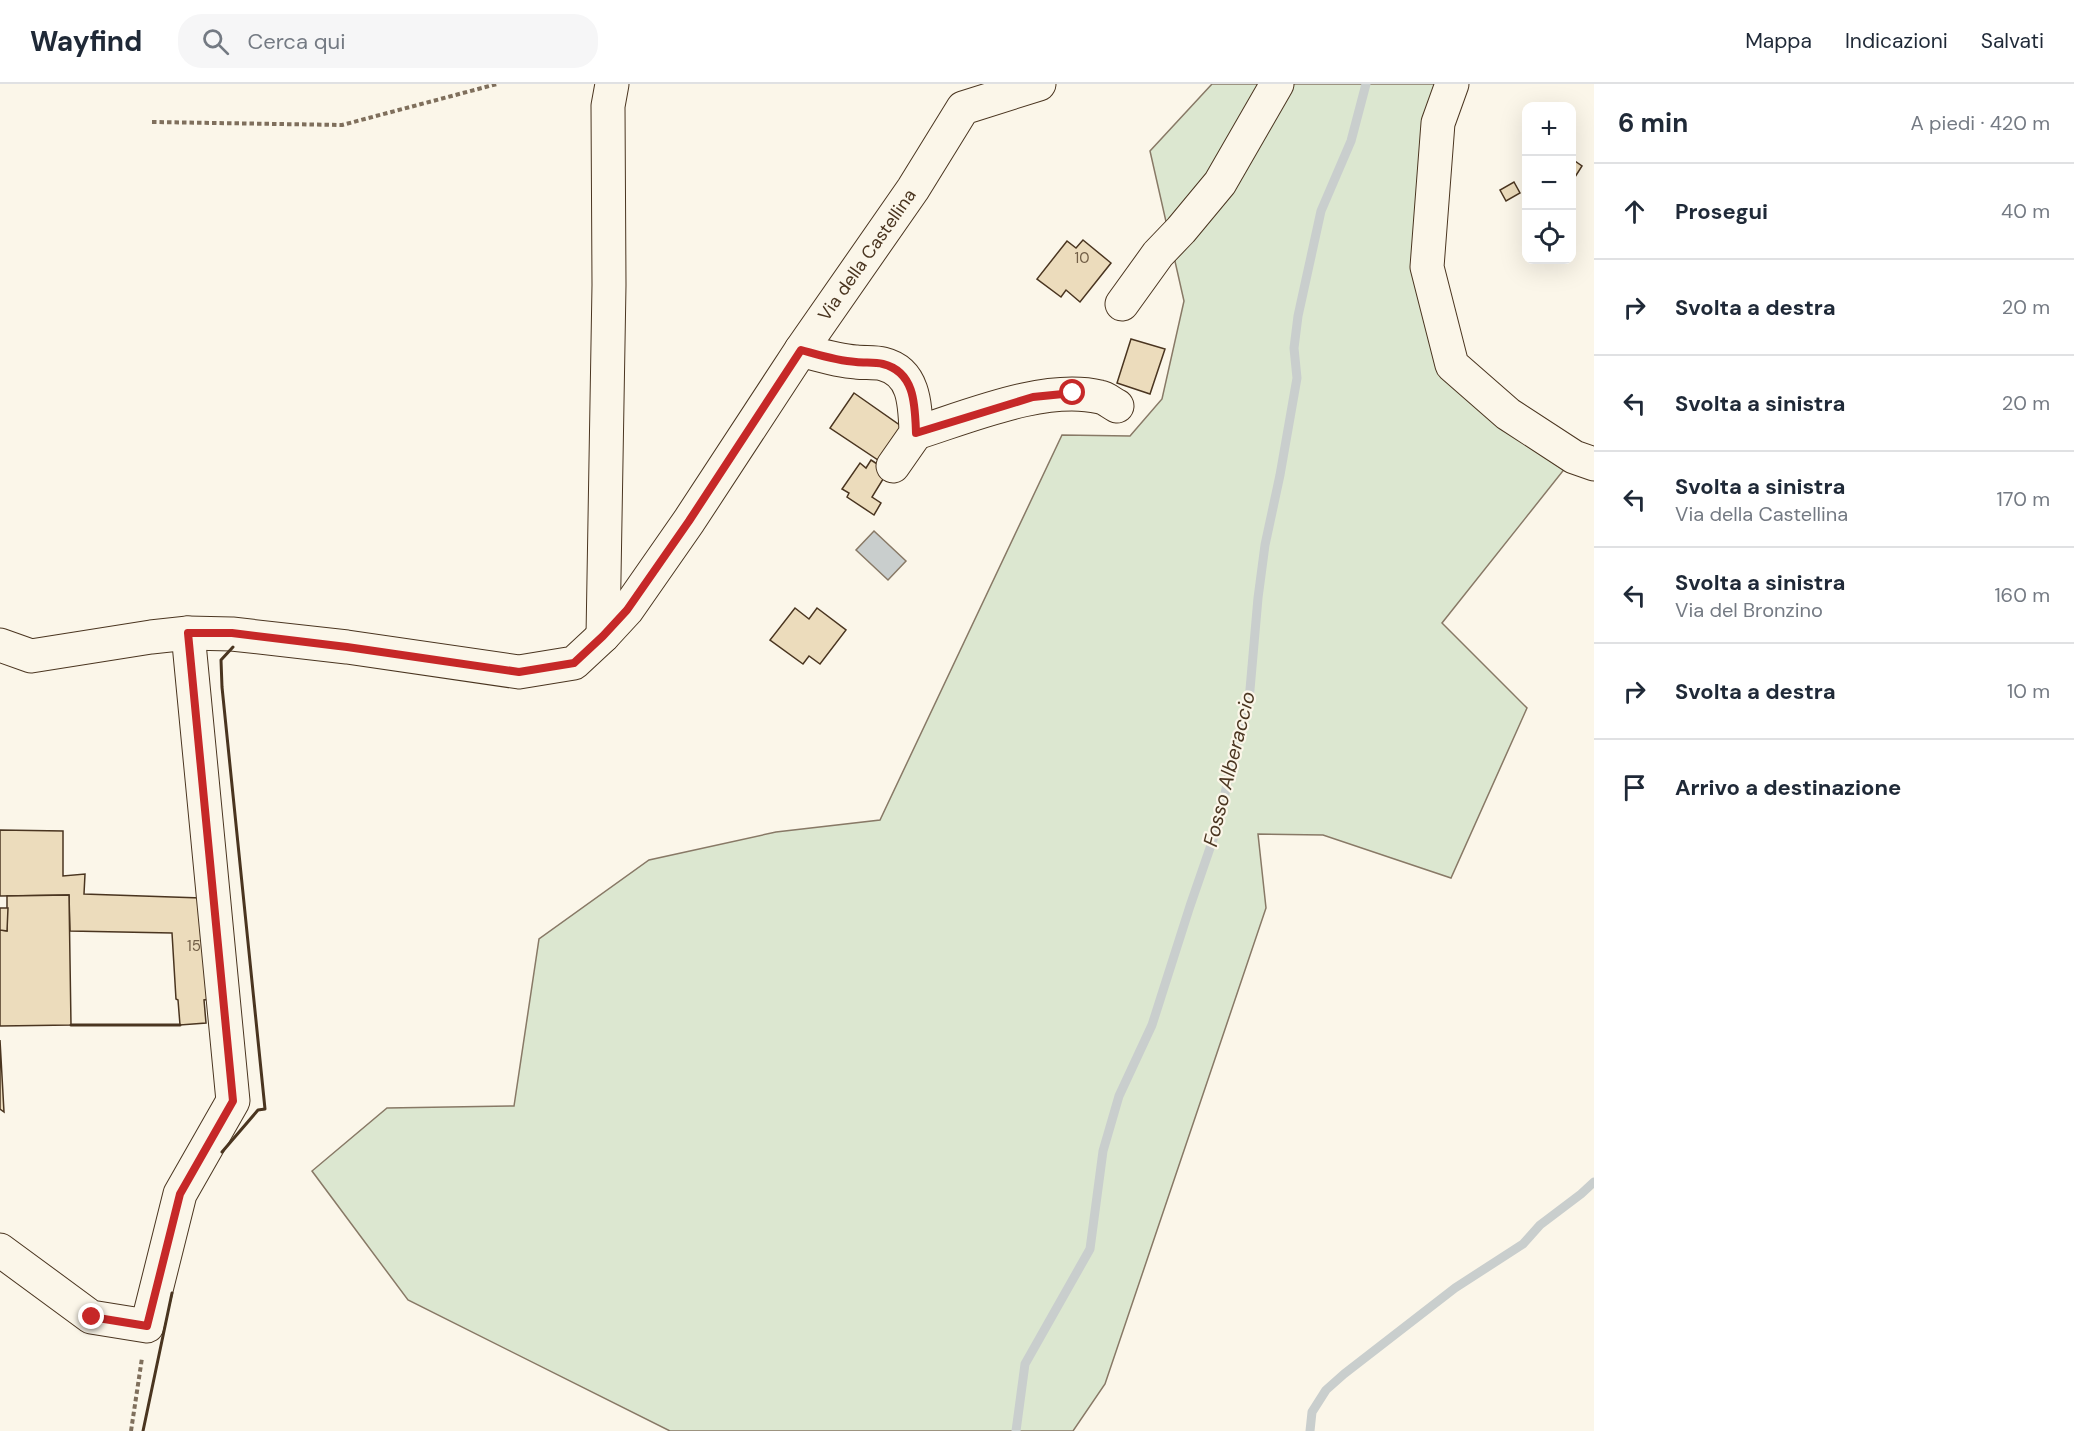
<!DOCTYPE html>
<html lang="it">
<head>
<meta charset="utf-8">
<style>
	:root { --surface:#fff; --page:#f6f6f7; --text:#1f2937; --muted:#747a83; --line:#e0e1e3 }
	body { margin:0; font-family:"DM Sans",sans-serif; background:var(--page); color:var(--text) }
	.controls { position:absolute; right:18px; top:18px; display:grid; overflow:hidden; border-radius:12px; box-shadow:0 6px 24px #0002 }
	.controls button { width:54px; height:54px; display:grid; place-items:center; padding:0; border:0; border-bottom:2px solid var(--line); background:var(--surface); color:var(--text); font:30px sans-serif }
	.stop { position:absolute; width:18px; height:18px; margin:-14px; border:4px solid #c62828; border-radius:50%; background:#fff }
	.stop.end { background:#c62828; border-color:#fff; box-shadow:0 2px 6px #0008 }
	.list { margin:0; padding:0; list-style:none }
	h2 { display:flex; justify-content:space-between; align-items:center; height:78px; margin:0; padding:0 24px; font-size:26px }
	h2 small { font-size:20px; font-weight:400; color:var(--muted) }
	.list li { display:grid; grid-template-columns:39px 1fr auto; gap:18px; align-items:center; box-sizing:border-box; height:96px; padding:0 24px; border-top:2px solid var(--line) }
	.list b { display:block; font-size:22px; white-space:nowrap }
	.list p { margin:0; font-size:20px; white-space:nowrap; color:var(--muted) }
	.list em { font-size:20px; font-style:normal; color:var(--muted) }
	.icon { flex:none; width:33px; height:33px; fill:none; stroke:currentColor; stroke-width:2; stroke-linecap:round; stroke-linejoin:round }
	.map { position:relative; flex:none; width:1594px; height:1347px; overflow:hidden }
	header { display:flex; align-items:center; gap:36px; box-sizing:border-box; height:84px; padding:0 30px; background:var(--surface); border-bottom:2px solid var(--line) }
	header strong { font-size:28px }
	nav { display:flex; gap:33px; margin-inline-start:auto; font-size:21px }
	.search { width:420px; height:54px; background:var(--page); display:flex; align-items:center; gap:15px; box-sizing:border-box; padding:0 21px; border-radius:24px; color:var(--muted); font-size:22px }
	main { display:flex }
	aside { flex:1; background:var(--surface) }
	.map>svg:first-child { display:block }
	.green { fill:#dce7d0; stroke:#887966; stroke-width:1.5 }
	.water { fill:#c9cecd; stroke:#887966; stroke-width:1.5 }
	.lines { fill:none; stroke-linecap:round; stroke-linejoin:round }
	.stream { stroke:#c9cecd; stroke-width:9 }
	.building { fill:#ecdcbc; stroke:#4a3520; stroke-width:1.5 }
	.minor-casing { stroke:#4a3520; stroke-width:35 }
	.path { stroke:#7f6f5c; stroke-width:4; stroke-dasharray:4.5 3; stroke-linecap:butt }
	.minor { stroke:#fbf6e9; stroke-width:33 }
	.wall { stroke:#4a3520; stroke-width:3 }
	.route { stroke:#c62828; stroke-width:8 }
	.labels { text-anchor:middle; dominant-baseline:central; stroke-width:4.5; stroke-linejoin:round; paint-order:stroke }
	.number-label { font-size:15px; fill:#725f47 }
	.street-label { font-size:18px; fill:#4a3520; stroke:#fbf6e9 }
	.water-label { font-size:20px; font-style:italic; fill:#4a3520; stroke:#fbf6e9 }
</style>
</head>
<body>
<header>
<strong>Wayfind</strong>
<div class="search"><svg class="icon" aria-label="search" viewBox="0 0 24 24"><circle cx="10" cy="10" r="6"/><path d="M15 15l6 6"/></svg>Cerca qui</div>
<nav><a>Mappa</a><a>Indicazioni</a><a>Salvati</a></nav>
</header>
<main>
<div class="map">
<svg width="1594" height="1347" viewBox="0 0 1594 1347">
	<rect width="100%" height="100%" fill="#fbf6e9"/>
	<polygon class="green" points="1212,0 1452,0 1427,183 1452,281 1574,373 1442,539 1527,624 1451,794 1323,751 1258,750 1266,824 1105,1300 1073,1347 670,1347 408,1216 312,1087 387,1024 514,1022 539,855 649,776 776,748 880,736 1062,351 1130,352 1162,315 1184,217 1150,67"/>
	<polygon class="water" points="874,447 906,477 888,496 856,466"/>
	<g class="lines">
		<g class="stream">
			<polyline points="1016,1347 1025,1280 1090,1165 1103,1067 1119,1012 1152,941 1190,822 1220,735 1230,685 1249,617 1258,514 1265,461 1280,391 1297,294 1294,264 1298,232 1321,127 1351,57 1366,0"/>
			<polyline points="1310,1347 1312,1328 1326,1306 1344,1290 1455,1204 1523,1160 1540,1141 1581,1110 1594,1098"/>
		</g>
	</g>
	<g class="building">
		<polygon points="1572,75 1582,82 1575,93 1572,90"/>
		<polygon points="1514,98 1520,109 1506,117 1500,106"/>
		<polygon points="1083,156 1111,179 1080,218 1066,206 1061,213 1037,195 1067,157 1076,164"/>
		<polygon points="1131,255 1165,265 1150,310 1117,299"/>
		<polygon points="854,309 901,342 878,376 830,344"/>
		<polygon points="871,376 888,387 872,413 881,419 874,431 847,413 849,409 842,405 860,379 866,384"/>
		<polygon points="795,524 809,535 817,524 846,546 820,580 809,572 803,580 770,556"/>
		<polygon points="0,746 63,747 63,792 85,790 84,810 201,814 210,915 204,916 206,939 180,941 178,916 176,915 172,849 70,847 69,811 0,812"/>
		<polygon points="69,811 71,941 0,942 0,846 7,847 7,812"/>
		<polygon points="0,824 8,824 7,847 0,846"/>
		<polygon points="0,956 4,1028 0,1025"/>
	</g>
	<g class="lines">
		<defs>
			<g id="minor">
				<polyline points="1452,0 1438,39 1427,183 1452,281 1508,330 1574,373 1594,380"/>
				<polyline points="1122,220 1158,170 1181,146 1220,99 1277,0"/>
				<path d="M 801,266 C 819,271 837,277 856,278 C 865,279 875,278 883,280 C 915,288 915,321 916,349 L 893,382"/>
				<path d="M 916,349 C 970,332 1045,300 1100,313 C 1106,314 1111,319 1117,322"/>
				<polyline points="603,552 609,201 608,22 612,0"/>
				<polyline points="0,561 31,572 151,553 188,549 232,550 347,563 519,588 574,579 603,552 627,526 689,437 801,266 913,105 963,24 1039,0"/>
				<polyline points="0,1166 91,1233 147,1242 180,1110 233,1017 188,549"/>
			</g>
		</defs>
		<use href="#minor" class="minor-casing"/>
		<g class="path">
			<polyline points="152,38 342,41 497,0"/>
			<polyline points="131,1347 142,1274"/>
		</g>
		<use href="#minor" class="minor"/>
		<g class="wall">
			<polyline points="71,941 180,941"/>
			<polyline points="222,1068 258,1026 265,1025 222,603 221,576 233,563"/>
			<polyline points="143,1347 172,1209"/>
		</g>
	</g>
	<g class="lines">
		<path class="route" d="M 92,1233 L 147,1242 L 180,1110 L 233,1017 L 188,549 L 232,549 L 347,563 L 519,588 L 574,579 L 603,552 L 627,526 L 689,437 L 801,266 C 819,271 837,277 856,278 C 865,279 875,278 883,280 C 915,288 915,321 916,349 L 1033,313 L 1073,309"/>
	</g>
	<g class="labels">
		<g class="number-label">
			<text x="1082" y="174">10</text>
			<text x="194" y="862">15</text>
		</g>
		<g class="street-label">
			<text transform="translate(867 171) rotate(-55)">Via della Castellina</text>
		</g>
		<g class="water-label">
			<text transform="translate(1229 685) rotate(-76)">Fosso Alberaccio</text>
		</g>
	</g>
</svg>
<div class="controls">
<button>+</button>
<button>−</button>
<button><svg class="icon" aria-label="locate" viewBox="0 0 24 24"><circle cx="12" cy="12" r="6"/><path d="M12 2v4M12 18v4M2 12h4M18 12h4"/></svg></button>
</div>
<div class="stop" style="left:1073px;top:309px"></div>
<div class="stop end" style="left:92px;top:1233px"></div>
</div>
<aside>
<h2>6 min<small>A piedi · 420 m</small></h2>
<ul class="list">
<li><svg class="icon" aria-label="ahead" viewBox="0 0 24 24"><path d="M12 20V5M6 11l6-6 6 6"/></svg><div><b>Prosegui</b></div><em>40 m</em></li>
<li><svg class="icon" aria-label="right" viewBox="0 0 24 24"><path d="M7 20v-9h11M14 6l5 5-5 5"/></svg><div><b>Svolta a destra</b></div><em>20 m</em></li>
<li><svg class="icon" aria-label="left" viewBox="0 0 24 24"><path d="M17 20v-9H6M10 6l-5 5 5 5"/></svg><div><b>Svolta a sinistra</b></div><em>20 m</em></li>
<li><svg class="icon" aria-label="left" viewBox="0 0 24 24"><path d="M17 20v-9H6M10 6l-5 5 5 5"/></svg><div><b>Svolta a sinistra</b><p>Via della Castellina</p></div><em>170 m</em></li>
<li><svg class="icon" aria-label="left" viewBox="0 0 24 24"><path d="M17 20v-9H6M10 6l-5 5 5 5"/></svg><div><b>Svolta a sinistra</b><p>Via del Bronzino</p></div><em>160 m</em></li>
<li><svg class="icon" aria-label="right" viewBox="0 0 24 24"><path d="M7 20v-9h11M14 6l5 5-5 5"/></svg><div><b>Svolta a destra</b></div><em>10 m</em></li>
<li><svg class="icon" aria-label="arrive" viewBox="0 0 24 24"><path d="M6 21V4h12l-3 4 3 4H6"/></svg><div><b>Arrivo a destinazione</b></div></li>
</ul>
</aside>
</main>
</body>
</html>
